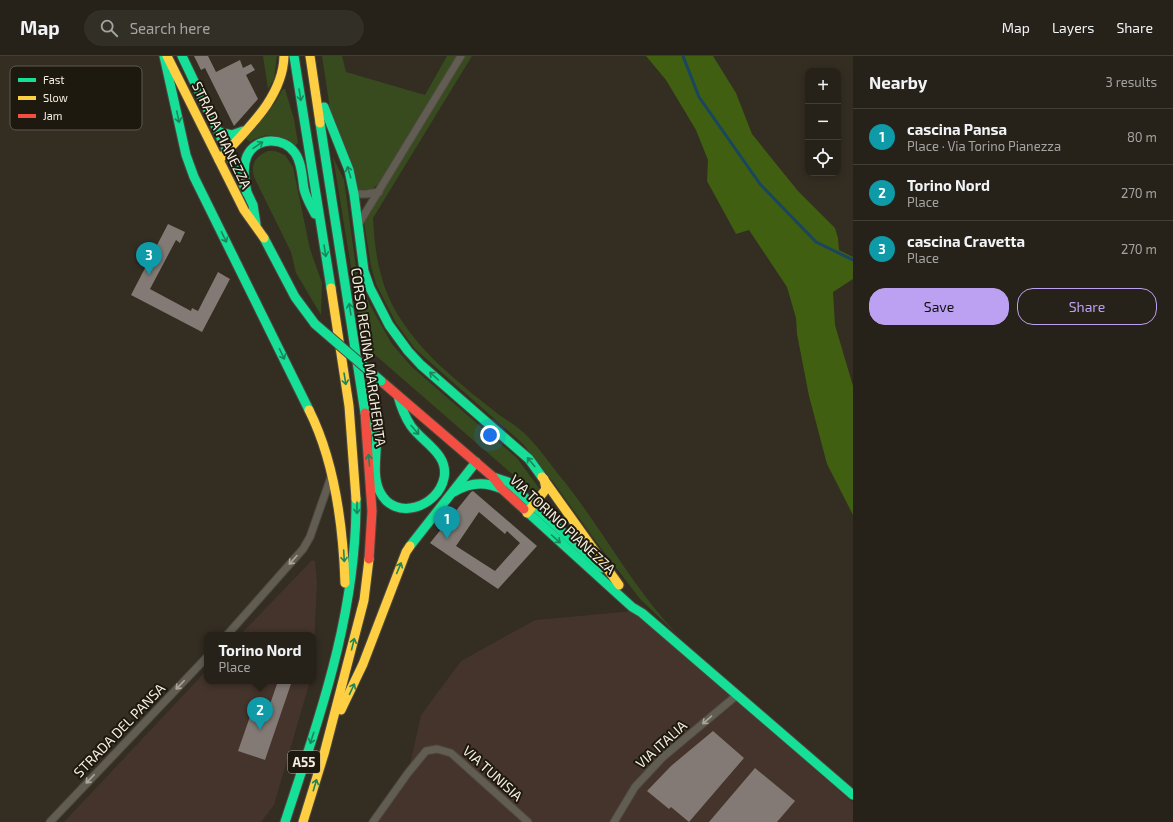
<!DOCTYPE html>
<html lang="en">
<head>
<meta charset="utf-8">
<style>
	:root { --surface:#26221a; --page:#322f27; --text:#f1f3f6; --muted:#a4a4a2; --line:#423f39; --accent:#bca0f2 }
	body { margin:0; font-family:"Exo 2",sans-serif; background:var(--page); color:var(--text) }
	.controls { position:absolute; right:12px; top:12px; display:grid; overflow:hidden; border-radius:8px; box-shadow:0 2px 10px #0003 }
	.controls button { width:36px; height:36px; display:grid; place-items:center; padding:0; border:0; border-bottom:1px solid var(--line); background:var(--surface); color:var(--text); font:20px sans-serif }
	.you { position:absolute; left:490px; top:379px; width:14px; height:14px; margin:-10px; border:3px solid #fff; border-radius:50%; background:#1a73e8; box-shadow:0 0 0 6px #1a73e833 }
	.badge { display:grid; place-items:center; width:26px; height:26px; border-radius:50%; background:var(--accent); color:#fff; font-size:13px; font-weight:700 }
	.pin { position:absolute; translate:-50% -33px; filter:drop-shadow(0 1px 2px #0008) }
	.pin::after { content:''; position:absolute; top:21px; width:14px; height:12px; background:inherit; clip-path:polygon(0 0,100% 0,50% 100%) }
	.popup { position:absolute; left:204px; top:576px; width:112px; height:52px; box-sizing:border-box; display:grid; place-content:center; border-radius:8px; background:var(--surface); filter:drop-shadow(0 1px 3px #0005); font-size:13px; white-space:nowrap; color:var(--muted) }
	.popup b { font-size:15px; color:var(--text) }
	.popup::after { content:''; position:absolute; left:50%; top:100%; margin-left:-8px; border:8px solid transparent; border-top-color:var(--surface) }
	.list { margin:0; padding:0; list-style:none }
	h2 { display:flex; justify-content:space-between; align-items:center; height:52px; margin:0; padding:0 16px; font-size:17px }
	h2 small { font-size:13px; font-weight:400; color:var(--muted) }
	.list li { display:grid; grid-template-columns:26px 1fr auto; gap:12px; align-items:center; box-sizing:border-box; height:56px; padding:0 16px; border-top:1px solid var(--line) }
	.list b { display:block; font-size:15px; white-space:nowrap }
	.list p { margin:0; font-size:13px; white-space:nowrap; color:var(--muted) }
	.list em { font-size:13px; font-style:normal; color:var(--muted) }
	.actions { display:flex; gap:8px; padding:12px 16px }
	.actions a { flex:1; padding:9px 0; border:1px solid var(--accent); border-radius:16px; text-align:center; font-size:14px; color:var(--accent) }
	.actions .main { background:var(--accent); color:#111 }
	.icon { flex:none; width:22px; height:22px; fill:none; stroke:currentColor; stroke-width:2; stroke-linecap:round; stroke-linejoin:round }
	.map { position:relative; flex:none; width:853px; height:766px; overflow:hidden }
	header { display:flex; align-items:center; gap:24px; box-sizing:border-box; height:56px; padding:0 20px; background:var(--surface); border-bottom:1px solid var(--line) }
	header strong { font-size:19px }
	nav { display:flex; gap:22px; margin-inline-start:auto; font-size:14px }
	.search { width:280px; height:36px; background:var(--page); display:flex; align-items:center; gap:10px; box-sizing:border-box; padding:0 14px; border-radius:22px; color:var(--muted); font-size:15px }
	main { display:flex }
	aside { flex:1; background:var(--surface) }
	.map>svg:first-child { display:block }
	.industrial { fill:#44342b }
	.green { fill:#374b1f }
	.forest { fill:#405f10 }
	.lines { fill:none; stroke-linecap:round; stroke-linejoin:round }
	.stream { stroke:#194660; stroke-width:3 }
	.building { fill:#837a75; fill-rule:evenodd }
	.street-casing { stroke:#4e483e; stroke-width:9 }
	.fast-casing { stroke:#4e483e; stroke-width:11 }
	.slow-casing { stroke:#4e483e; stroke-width:11 }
	.jam-casing { stroke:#4e483e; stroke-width:11 }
	.street { stroke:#615d53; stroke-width:7 }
	.fast { stroke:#16e098; stroke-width:9 }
	.slow { stroke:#ffcf43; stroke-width:9 }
	.jam { stroke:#f24e42; stroke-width:9 }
	.fast-bridge-casing { stroke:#4e483e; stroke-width:11; stroke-linecap:butt }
	.fast-bridge { stroke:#16e098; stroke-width:9 }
	.oneway { stroke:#1a865a }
	.oneway2 { stroke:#aba69a }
	.labels { text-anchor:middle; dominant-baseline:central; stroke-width:4; stroke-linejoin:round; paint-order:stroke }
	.shield { fill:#1e190f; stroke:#b4aea1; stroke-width:1 }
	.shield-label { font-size:13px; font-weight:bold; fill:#f5eee0 }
	.street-label { font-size:14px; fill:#f5eee0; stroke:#1e190f }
	.key { fill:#1e190f; stroke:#5e594e; stroke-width:1 }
	.key-label { font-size:11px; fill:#f5eee0 }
</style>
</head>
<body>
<header>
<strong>Map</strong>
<div class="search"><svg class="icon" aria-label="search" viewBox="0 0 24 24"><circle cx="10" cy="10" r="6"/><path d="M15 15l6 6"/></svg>Search here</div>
<nav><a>Map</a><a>Layers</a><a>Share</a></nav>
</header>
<main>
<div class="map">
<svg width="853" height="766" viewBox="0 0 853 766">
	<rect width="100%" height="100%" fill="#332d22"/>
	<g class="industrial">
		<polygon points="312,504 315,505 317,527 313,614 313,579 240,579"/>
		<polygon points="634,555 853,747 853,766 373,766 408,717 421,659 461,605 535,564"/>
		<polygon points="207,614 207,625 310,625 274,749 261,766 64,766"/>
	</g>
	<g class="green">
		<polygon points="263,0 277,0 274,23 268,33"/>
		<polygon points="322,0 342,0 346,16 425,39 447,0 457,0 383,124 372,133 358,134 330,53"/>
		<path d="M 465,0 L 472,0 L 373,162 C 374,181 376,201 381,219 C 395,275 445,316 488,350 C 499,360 513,367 524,377 C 537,389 548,405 559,419 C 602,471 632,532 680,581 L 640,543 L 597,487 L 554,427 L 523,388 L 415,293 L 396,267 L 376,228 L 371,210 L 364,166 Z"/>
		<path d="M 283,33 L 285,33 L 294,63 L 298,87 L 295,90 C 279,78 267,75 250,86 L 245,82 L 275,47 Z"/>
		<path d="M 268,95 L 275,95 L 285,99 L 293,111 L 310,193 L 322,227 L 321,259 L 296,217 L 291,196 L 254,121 C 250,108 256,100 268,95 Z"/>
		<polygon points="333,101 344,124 357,219 370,249 392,288 412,311 517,402 539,432 534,437 366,291 359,260"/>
	</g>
	<polygon class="forest" points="646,0 713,0 736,37 752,78 798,135 835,172 838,182 839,194 853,201 853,223 833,236 835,269 853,330 853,459 827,408 809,340 797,278 796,262 787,231 749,174 736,178 707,125 708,104 696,74 666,24"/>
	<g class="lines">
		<polyline class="stream" points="683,0 699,41 760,128 816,186 853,204"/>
	</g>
	<g class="building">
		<polygon points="194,0 208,0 216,16 240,4 243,12 251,8 255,14 246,19 258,43 234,70 205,12 201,14"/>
		<polygon points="168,168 185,176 180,187 176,184 150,233 191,255 192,252 198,255 218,216 230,223 202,276 131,239"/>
		<path d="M 473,435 L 537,490 L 498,533 L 430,487 L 471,436 ZM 479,456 L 505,478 L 507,475 L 520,487 L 495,515 L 456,490 Z"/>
		<polygon points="278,625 292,625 265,704 238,695 254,649 268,654"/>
		<polygon points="713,675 744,702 689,766 671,751 669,753 647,735 671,710"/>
		<polygon points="755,712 795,745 777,766 709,766"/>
	</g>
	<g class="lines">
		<defs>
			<g id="street">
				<polyline points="354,138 366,138 379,136"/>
				<polyline points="358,169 461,0"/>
				<polyline points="227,579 303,493 310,481 331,421"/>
				<polyline points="50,766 207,601"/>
				<polyline points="373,766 408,717 426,695 437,693 451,697 528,766"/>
				<polyline points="614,766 635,731 663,701 737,639"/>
			</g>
			<g id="fast">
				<polyline points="164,0 186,99 194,121 309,354"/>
				<polyline points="182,0 253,149 256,168"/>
				<polyline points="294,0 331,232"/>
				<polyline points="324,51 349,114 354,138 364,215 370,232 389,269 408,295 421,309 529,403 542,421"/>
				<polyline points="320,67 365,357"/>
				<polyline points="219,76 232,79 243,75"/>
				<path d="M 247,137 C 245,125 242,112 247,100 C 256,81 283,80 295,97 C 302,107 302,121 304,133 C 306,142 311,150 315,158"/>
				<polyline points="264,182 295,241 315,268"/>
				<path d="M 368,356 C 371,364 375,370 376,379 C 378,397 371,418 380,436 C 395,466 438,451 444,422 C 449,398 423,387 411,370 C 405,361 401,351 398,340"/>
				<polyline points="493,421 508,426 602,512"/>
				<path d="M 454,436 C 470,426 485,425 502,433"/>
				<polyline points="524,453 632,551 642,557 853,739"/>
				<polyline points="410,490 476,406"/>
				<path d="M 285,766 C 320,659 357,557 356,443"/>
			</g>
			<g id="slow">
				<polyline points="167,0 244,154 264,182"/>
				<polyline points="310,0 320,67"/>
				<path d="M 219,104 C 246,74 283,42 284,0"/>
				<polyline points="331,232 349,350 356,443"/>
				<path d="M 309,354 C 335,406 343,469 345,527"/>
				<polyline points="542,421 619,529"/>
				<polyline points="527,457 546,433 544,423"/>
				<polyline points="341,654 363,608 406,496 410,490"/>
				<polyline points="303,766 324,698 364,544 369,503"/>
			</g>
			<g id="jam">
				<polyline points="381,325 493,421 502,433 524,453"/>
				<polyline points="365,357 372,455 369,503"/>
			</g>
		</defs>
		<use href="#street" class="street-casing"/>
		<use href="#fast" class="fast-casing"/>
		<use href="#slow" class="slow-casing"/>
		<use href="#jam" class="jam-casing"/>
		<use href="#street" class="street"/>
		<use href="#fast" class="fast"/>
		<use href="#slow" class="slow"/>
		<use href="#jam" class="jam"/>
		<defs>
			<polyline id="fast-bridge" points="315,268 381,325"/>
		</defs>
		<use href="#fast-bridge" class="fast-bridge-casing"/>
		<use href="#fast-bridge" class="fast-bridge"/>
	</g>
	<defs><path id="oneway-shaft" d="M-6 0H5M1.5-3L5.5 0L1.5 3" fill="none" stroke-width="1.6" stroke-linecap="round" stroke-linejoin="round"/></defs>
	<g class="oneway">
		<use href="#oneway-shaft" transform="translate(300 39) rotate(81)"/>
		<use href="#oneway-shaft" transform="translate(178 61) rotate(78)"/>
		<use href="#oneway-shaft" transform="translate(258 89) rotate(-34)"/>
		<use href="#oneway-shaft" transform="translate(349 116) rotate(-107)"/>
		<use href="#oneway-shaft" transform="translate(224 181) rotate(64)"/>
		<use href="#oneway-shaft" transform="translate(325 195) rotate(81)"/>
		<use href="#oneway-shaft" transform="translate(350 253) rotate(-99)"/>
		<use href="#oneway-shaft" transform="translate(282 298) rotate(64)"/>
		<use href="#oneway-shaft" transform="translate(434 320) rotate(-138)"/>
		<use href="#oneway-shaft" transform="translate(345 323) rotate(81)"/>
		<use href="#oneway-shaft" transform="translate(415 374) rotate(49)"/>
		<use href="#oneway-shaft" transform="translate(369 404) rotate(-95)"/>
		<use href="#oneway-shaft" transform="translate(531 406) rotate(-130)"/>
		<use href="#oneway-shaft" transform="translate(357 452) rotate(90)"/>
		<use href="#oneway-shaft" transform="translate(556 483) rotate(42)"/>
		<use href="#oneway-shaft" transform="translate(344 500) rotate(87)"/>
		<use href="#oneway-shaft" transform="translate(399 512) rotate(-67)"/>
		<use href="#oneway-shaft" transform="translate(353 588) rotate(-76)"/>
		<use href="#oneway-shaft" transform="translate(352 633) rotate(-65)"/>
		<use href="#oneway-shaft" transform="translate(312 682) rotate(108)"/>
		<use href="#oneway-shaft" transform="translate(315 729) rotate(-73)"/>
	</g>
	<g class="oneway2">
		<use href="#oneway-shaft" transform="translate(293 504) rotate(132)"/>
		<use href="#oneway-shaft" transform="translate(180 629) rotate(134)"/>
		<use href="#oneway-shaft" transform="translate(707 664) rotate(139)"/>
		<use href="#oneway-shaft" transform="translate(90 723) rotate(134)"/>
	</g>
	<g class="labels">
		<rect class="shield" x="288" y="695" width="32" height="22" rx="3"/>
		<g class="shield-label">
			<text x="304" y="706">A55</text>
		</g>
		<g class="street-label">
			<text transform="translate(222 79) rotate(64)">STRADA PIANEZZA</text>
			<text transform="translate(369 301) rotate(82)">CORSO REGINA MARGHERITA</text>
			<text transform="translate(563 468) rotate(43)">VIA TORINO PIANEZZA</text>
			<text transform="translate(119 674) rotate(-46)">STRADA DEL PANSA</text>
			<text transform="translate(661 688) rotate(-42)">VIA ITALIA</text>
			<text transform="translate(493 717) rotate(42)">VIA TUNISIA</text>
		</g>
	</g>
	<rect x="10" y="10" width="132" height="64" rx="6" class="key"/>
	<rect x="18" y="22" width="18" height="4" fill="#16e098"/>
	<rect x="18" y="40" width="18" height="4" fill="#ffcf43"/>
	<rect x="18" y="58" width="18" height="4" fill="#f24e42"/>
	<g class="key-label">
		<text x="43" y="28">Fast</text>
		<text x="43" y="46">Slow</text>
		<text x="43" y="64">Jam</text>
	</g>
</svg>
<div class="controls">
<button>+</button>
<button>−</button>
<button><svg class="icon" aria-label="locate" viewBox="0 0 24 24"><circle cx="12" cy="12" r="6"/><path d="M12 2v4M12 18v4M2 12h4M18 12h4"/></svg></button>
</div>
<div class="you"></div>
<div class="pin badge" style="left:447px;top:483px;background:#0f9aa8">1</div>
<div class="pin badge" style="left:260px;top:674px;background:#0f9aa8">2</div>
<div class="popup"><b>Torino Nord</b>Place</div>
<div class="pin badge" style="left:149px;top:219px;background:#0f9aa8">3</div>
</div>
<aside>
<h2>Nearby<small>3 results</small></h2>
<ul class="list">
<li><span class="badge" style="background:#0f9aa8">1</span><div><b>cascina Pansa</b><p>Place · Via Torino Pianezza</p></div><em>80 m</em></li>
<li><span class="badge" style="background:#0f9aa8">2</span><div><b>Torino Nord</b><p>Place</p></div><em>270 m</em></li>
<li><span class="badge" style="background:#0f9aa8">3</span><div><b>cascina Cravetta</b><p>Place</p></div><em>270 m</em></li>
</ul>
<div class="actions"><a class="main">Save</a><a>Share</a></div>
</aside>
</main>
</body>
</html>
